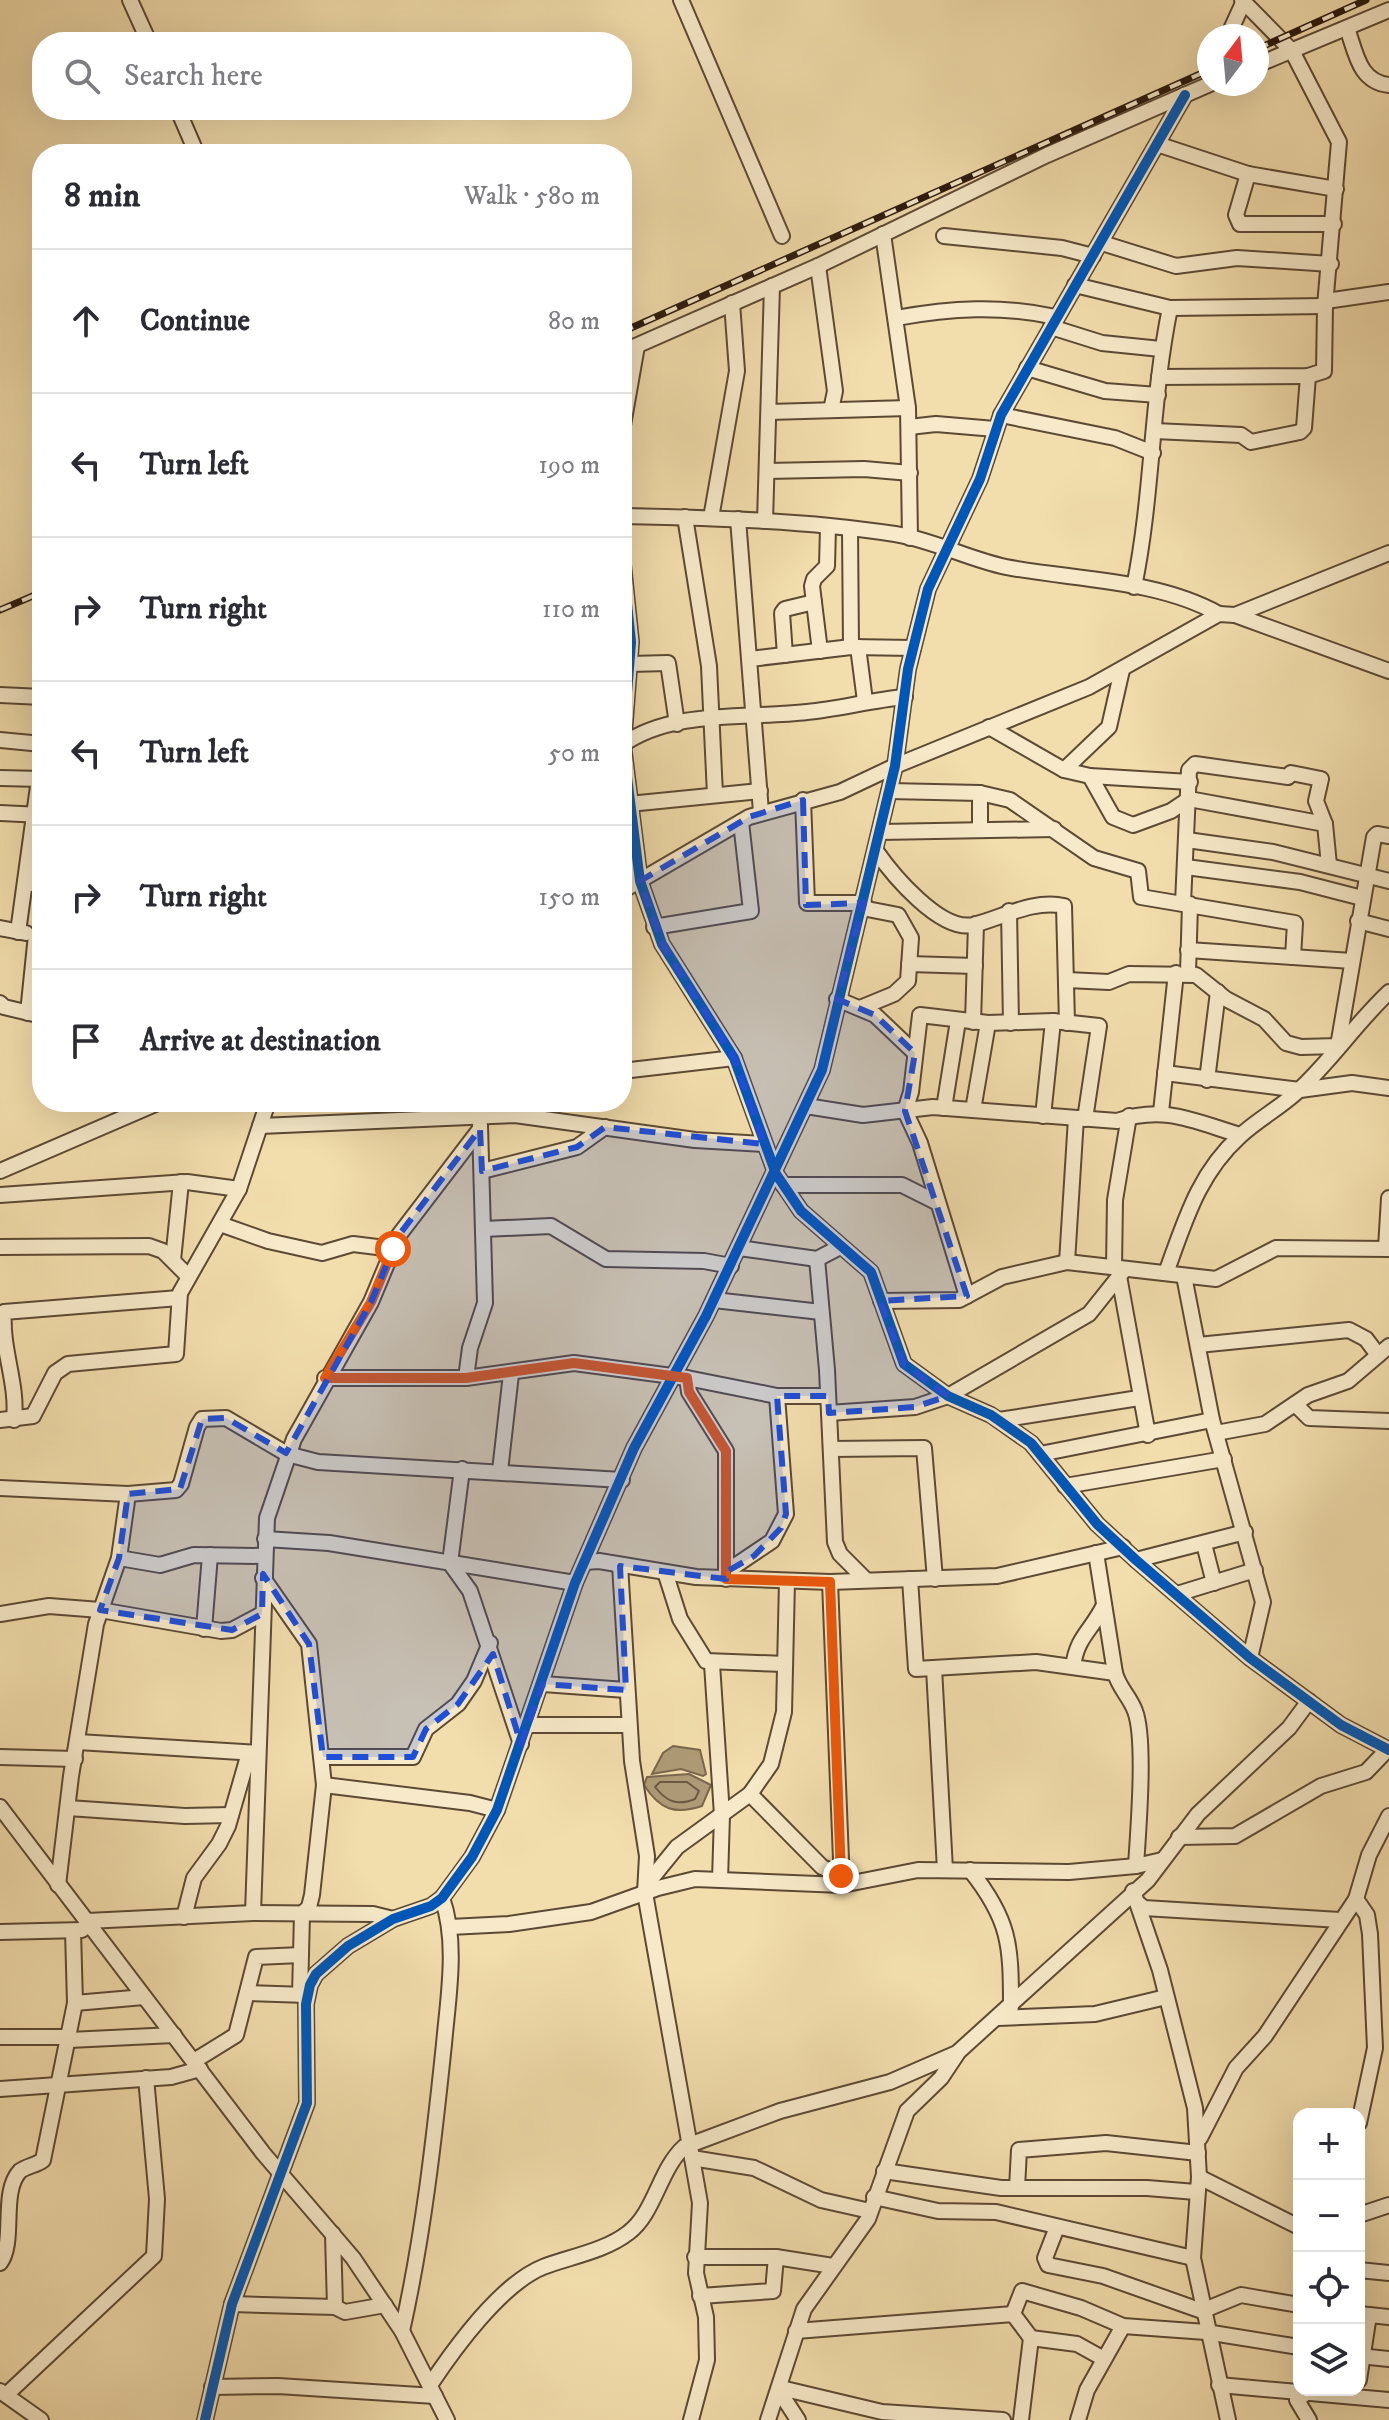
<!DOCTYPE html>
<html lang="en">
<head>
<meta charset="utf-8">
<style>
	:root { --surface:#fff; --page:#f7f7f7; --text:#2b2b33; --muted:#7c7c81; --line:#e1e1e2 }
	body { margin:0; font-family:"IM FELL DW Pica",serif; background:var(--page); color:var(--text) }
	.controls { position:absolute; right:24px; bottom:24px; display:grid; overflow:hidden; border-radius:16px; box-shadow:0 8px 32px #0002 }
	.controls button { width:72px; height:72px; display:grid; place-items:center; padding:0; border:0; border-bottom:2px solid var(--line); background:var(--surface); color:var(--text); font:40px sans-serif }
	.compass { position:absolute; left:1197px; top:24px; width:72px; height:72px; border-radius:50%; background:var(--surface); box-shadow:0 8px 32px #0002; rotate:16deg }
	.stop { position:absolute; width:24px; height:24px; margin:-18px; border:6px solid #ea580c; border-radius:50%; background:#fff }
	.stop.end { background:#ea580c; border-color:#fff; box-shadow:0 2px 8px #0008 }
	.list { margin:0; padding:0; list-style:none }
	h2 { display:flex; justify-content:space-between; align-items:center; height:104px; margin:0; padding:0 32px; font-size:34px }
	h2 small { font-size:26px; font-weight:400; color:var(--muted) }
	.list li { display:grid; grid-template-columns:52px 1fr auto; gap:24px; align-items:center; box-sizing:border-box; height:144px; padding:0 32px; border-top:2px solid var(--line) }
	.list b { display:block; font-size:30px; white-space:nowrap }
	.list em { font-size:26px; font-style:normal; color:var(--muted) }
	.icon { flex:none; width:44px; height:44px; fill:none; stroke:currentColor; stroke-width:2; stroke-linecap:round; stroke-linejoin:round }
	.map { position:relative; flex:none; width:1389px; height:2420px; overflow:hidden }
	.search { position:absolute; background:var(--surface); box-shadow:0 8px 32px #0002; left:32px; top:32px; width:600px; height:88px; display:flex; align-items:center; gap:20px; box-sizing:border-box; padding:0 28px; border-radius:32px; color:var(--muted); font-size:30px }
	.panel { position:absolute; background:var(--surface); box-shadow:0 8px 32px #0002; left:32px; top:144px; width:600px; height:968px; border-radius:32px }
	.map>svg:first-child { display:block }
	.water { fill:#ae9a76; stroke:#79664c; stroke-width:2 }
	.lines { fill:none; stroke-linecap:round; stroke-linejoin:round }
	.shore { stroke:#6c5941; stroke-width:2 }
	.street-casing { stroke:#5c4934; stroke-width:18 }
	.street { stroke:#f7e9c9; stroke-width:14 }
	.rail-casing { stroke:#2a180c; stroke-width:7 }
	.rail { stroke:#f7e9c9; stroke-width:4; stroke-dasharray:12; stroke-linecap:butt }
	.cycleway-casing { stroke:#f7e9c9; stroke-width:15 }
	.cycleway { stroke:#0057b8; stroke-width:10 }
	.route { stroke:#ea580c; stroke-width:10 }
	.marked { fill:#1d4ed8; fill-opacity:0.2; stroke:#1d4ed8; stroke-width:6; stroke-dasharray:16 10; stroke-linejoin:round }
</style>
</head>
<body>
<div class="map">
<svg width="1389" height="2420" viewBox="0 0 1389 2420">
	<rect width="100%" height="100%" fill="#f2ddac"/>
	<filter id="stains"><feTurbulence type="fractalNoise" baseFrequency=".0025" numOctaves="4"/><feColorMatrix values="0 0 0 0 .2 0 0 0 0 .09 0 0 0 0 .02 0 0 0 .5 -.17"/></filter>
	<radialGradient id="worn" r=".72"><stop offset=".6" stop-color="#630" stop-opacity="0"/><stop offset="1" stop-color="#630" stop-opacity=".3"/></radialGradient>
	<g class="water">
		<polygon points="673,1746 700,1750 706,1774 703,1776 681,1769 652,1774 663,1753"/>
		<path d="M 689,1774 L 711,1785 L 702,1806 C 675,1815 660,1810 644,1785 L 647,1777 Z"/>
	</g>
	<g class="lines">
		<path class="shore" d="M 660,1782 L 687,1782 L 699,1791 L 695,1799 C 677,1806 667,1802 655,1787 Z"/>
		<defs>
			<g id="street">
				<polyline points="130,0 149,42"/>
				<polyline points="681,0 782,236"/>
				<path d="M 1347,28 C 1356,53 1359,82 1389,85"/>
				<polyline points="1228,36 1243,3"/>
				<polyline points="1257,65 1389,10"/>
				<polyline points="178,110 197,154"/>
				<polyline points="1160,145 1248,174 1336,189"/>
				<polyline points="1248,174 1236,215 1240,224 1334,224"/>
				<polyline points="883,234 908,408 910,538"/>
				<polyline points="944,236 1062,248 1093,256"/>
				<polyline points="1102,243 1176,266 1237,258 1331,264"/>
				<polyline points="818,266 835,391 831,410"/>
				<polyline points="1075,285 1170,308 1325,306"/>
				<polyline points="1326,301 1389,292"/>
				<path d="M 896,318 C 951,308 1001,305 1056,317"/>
				<polyline points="1051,327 1102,343 1161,349"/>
				<polyline points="622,352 818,266 1047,155 1210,84"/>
				<polyline points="1027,368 1105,391 1158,395"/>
				<polyline points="1159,377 1308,376 1324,371 1325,306 1339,142 1292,51 1242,0"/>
				<polyline points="769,412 908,408"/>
				<polyline points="1001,415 1115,438 1153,453"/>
				<polyline points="909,427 936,424 995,429"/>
				<polyline points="622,431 637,346"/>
				<polyline points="1155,431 1241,435 1251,442 1300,432 1304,428 1308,376"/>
				<polyline points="767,471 864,469 910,473"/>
				<path d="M 622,516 C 713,518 805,520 895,534 C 933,540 968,559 1006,567 C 1075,580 1156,579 1219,614"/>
				<polyline points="685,517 709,666 715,795"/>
				<polyline points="711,518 737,371 732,303"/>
				<polyline points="738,519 761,812"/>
				<polyline points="765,521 772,286"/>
				<polyline points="850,529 851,647"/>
				<polyline points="622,555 631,642 623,745 640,881 662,944 734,1058 776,1174 801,1211 871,1272 904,1364 948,1396 991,1415 1031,1443 1097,1524 1136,1560 1250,1658 1341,1725 1389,1750"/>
				<path d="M 1134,587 C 1153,495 1151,400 1170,308"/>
				<polyline points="1235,615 1389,553"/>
				<polyline points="858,647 865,701"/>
				<polyline points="820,651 812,586 814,579 827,566 828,527"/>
				<polyline points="785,655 782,613 785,609 814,602"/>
				<polyline points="750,659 851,647 913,648"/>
				<polyline points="630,664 668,663 677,724"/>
				<polyline points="0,695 42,697"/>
				<polyline points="989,727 1064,770 1090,776 1190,782"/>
				<polyline points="0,740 42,744"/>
				<path d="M 622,745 C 673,709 747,719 807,712 C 840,709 871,700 905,697"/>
				<polyline points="1064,770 1109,727 1122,670"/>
				<polyline points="1090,776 1113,817 1133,825 1171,811 1189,799 1325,824"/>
				<polyline points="0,778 42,779"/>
				<polyline points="889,791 980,793 1010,800 1094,858 1138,871 1141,897 1295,923 1293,957"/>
				<polyline points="803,800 807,903 864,903"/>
				<polyline points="629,804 760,791"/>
				<polyline points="0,813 42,815"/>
				<polyline points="980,830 980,793"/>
				<polyline points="880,832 1054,829"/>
				<polyline points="1187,840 1273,852 1389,881"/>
				<path d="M 876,851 C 892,874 940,932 973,925 C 1002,918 1033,899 1064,906 L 1067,1023"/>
				<polyline points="1186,867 1300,882 1362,898"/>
				<polyline points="25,883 42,885"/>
				<polyline points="622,891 749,817 840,792 895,766 1089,687 1219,614 1235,615 1389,671"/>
				<polyline points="1183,903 1189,770 1195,764 1288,777 1291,773 1321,779 1316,801 1325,824 1329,865"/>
				<polyline points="1009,911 1011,1023"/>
				<polyline points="1358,921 1389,929"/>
				<polyline points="654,927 751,911 741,822"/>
				<polyline points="0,928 26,933"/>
				<polyline points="18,932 39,779"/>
				<polyline points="1188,950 1352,961"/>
				<polyline points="909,964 975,966"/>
				<polyline points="1188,973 1190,904"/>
				<polyline points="1067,980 1109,982 1129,974 1196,975 1226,999 1264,1019 1286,1043 1301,1047 1338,1046 1374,837 1377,834 1389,836"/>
				<polyline points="837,999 875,1015 915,1053"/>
				<polyline points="0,1003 4,1007 42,1016"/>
				<polyline points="860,1008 894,994 908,981 911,938 898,915 862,908"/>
				<polyline points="28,1013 36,935"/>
				<polyline points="973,1022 976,924"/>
				<polyline points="622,1071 734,1058"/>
				<polyline points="1165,1073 1300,1090 1352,1083 1389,1088"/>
				<polyline points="1207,1080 1218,992"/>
				<polyline points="427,1102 454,1117"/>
				<path d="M 806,1106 L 863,1115 L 933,1107 L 1117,1121 C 1165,1105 1193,1121 1240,1135"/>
				<polyline points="944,1108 958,1021"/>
				<polyline points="973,1110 988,1023"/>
				<polyline points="1161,1112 1176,973"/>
				<polyline points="1043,1116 1053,1021"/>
				<polyline points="260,1126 515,1115 695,1140 764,1144"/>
				<polyline points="0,1171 160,1102"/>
				<polyline points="482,1171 577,1147 605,1127"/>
				<polyline points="783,1185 902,1185 936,1202"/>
				<polyline points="0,1195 187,1182 239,1189"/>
				<polyline points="220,1224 268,1241 322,1253 353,1244 393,1249"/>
				<polyline points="484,1229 551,1226 606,1259 704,1261 731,1266"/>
				<polyline points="0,1247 149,1246 163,1251 188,1276"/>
				<polyline points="739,1248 817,1259 840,1247"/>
				<polyline points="1386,1248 1389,1198"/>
				<polyline points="817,1259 827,1370 835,1542 840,1554 866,1580"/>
				<polyline points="173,1260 181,1182"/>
				<polyline points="1067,1262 1076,1118"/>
				<polyline points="1114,1267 1115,1200 1129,1116"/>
				<path d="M 1166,1273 C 1185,1221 1198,1174 1240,1136 C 1258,1119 1280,1108 1298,1091 C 1331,1061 1356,1023 1389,992"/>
				<polyline points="1119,1276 1148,1435"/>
				<polyline points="1184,1276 1212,1420 1263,1602 1250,1658"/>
				<polyline points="967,1296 920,1143 905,1111 911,1092 920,1015 988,1023 1053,1021 1099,1026 1085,1119"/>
				<polyline points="714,1300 821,1312"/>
				<polyline points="881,1301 959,1300 1002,1277 1067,1262 1216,1279 1276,1248 1389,1249"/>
				<polyline points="1198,1345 1349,1330 1366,1339 1378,1355"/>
				<polyline points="325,1378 466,1378 574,1363 687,1378 777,1396 828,1396"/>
				<polyline points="466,1378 470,1348 485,1303 480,1125"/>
				<polyline points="687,1378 689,1392 726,1451 726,1579"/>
				<polyline points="1295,1404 1309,1418 1389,1421"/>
				<polyline points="829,1413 915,1407 948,1396 1089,1314 1125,1269"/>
				<polyline points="0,1420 33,1416 55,1373 68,1364 176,1354 180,1293 239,1189 268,1102"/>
				<path d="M 14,1420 C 18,1383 1,1349 4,1312 L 179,1298"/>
				<polyline points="999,1420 1139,1398"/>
				<polyline points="1216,1433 1265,1424 1308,1395 1348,1381 1389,1346"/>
				<polyline points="831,1449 924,1448 935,1579"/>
				<polyline points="1040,1454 1212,1420"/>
				<polyline points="462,1469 450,1563 470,1591 521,1744"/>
				<polyline points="500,1471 511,1374"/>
				<polyline points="1065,1486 1224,1459"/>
				<polyline points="0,1488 128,1494 176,1490 181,1484 197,1427 202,1419 226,1418 287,1454 318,1462 622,1480"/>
				<polyline points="265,1539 329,1543 575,1583"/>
				<polyline points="1204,1544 1214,1583"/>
				<path d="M 1096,1553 L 1115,1673 C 1119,1688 1130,1697 1135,1711 C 1146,1739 1138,1833 1136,1866"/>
				<polyline points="119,1558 160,1565 194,1555 264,1556"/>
				<polyline points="1136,1560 1245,1532"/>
				<polyline points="585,1562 599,1561 696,1577 830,1582 997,1576 1123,1547"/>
				<polyline points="620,1565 632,1761 647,1856 645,1893 700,2203 696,2273 706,2317 707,2360 691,2420"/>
				<polyline points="726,1572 772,1541 786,1514 777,1396"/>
				<polyline points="666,1575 680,1619 706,1661 785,1664"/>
				<polyline points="263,1578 309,1644 324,1785 312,1895 309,1907 302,1914 300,1995"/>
				<polyline points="910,1579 916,1669 1036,1662 1115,1673"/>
				<polyline points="830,1582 842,1885"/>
				<polyline points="1177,1594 1255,1570"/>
				<polyline points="0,1614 49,1606 100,1610 221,1631 232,1630 262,1614"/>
				<polyline points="204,1629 210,1555"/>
				<polyline points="712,1664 722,1815 720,1880"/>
				<path d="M 1073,1667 C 1077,1636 1091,1632 1104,1605"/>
				<polyline points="934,1668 945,1870"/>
				<polyline points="543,1684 626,1690"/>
				<polyline points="527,1725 629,1725"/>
				<polyline points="78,1742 258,1753"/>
				<polyline points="0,1757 75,1759"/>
				<polyline points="323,1757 413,1757 426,1729 458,1704 474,1681 490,1643"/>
				<polyline points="324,1785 470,1803 497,1810"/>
				<polyline points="750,1794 822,1867 841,1876"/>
				<polyline points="0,1807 263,2153 353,2258 402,2331 447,2420"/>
				<polyline points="68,1808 185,1816 231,1815"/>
				<polyline points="1179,1837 1235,1836 1321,1786 1366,1772 1388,1749"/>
				<path d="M 970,1870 C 1010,1920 1011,1945 1011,2007"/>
				<polyline points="647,1884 677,1847 750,1794 771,1764 784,1712 787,1581"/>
				<polyline points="58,1885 71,1776 96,1624 119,1558 128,1494"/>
				<polyline points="1133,1891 1160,1970 1195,2108 1199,2177 1193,2258 1228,2420"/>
				<polyline points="1356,1899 1367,1915 1370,1934 1375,2048 1359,2123"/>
				<polyline points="1139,1904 1144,1908 1340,1920"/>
				<polyline points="253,1913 267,1518 294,1439 371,1302 399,1235 480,1129"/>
				<polyline points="184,1917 194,1878 219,1844 228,1826 249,1753"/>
				<polyline points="87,1921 253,1913 373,1914 393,1919"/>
				<polyline points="450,1927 509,1924 591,1912 658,1888 695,1879 842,1885 918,1870 1069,1872 1136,1866 1162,1860"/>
				<polyline points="0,1932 82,1930"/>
				<polyline points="248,1993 307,1995"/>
				<polyline points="75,2003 144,1997"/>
				<polyline points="998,2018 1095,2014 1166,1997"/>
				<polyline points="0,2037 64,2037 69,2040 174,2035"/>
				<polyline points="194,2061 236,2035 256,1957 301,1955"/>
				<polyline points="0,2089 171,2077 200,2069"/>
				<polyline points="1200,2138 1236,2068 1265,2036 1356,1899 1369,1855 1389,1816"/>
				<polyline points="692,2158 754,2168 821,2200 870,2211"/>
				<polyline points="884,2171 1001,2188 1147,2188 1196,2192"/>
				<polyline points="1199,2177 1299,2227"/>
				<polyline points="1017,2188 1019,2150 1106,2143 1198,2153"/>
				<polyline points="874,2197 938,2211 996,2212 1193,2258"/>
				<polyline points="1359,2215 1389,2205"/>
				<polyline points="1057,2227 1045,2258 1048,2265 1103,2276 1202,2311 1241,2295 1299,2305"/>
				<polyline points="333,2234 335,2307"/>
				<polyline points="695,2257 776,2257 833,2266"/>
				<path d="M 0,2263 C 16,2242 0,2192 20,2171 C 27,2166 37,2165 43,2160 L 75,2003 L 73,1931"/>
				<polyline points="1359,2270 1389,2273"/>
				<polyline points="700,2296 773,2291 776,2257"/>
				<polyline points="232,2304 335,2307 345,2312 385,2305"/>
				<polyline points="1013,2314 1022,2291 1081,2308 1123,2326 1206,2332 1299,2347"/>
				<polyline points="1359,2314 1389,2317"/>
				<path d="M 402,2331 C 423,2237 434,2140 444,2044 C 448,1998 458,1942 442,1898"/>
				<polyline points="796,2331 1013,2314 1031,2338 1077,2344 1104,2359"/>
				<polyline points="1359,2356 1389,2359"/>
				<polyline points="1359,2380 1369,2315"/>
				<path d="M 430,2385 C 454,2349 501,2284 543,2267 C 569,2257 605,2251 628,2233 C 655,2213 659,2170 684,2147 L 780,2111 L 890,2082 L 957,2053 L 1148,1880 L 1198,1814 L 1289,1728 L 1309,1701"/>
				<polyline points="1219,2385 1389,2400"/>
				<polyline points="212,2387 278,2386 435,2396"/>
				<polyline points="781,2388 882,2412 1003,2420"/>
				<polyline points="785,2389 785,2400 798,2420"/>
				<polyline points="0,2391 41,2420"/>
				<polyline points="1305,2394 1297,2400 1309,2420"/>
				<polyline points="6,2395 154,2256 157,2199 146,2078"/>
				<polyline points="205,2420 232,2304 307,2103 306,2004 310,1985 316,1974 348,1946 393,1919 431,1906 442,1898 472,1857 497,1810 575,1583 634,1448 706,1316 822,1070 895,766 908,669 928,589 980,479 1001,415 1185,95"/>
				<polyline points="768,2420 804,2309 868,2219 907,2111 941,2078 957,2054"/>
				<polyline points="1021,2420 1031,2338"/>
				<polyline points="1078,2420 1087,2390 1123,2326"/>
			</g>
		</defs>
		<use href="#street" class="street-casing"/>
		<use href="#street" class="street"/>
		<defs>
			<g id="rail">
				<polyline points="1257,49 1366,0"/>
				<polyline points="622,332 1209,70"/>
				<polyline points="0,610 42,592"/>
			</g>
		</defs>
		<use href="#rail" class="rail-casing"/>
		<use href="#rail" class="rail"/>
		<defs>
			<g id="cycleway">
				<polyline points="622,555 631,642 623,745 640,881 662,944 734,1058 776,1174 801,1211 871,1272 904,1364 948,1396 991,1415 1031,1443 1097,1524 1136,1560 1250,1658 1341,1725 1389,1750"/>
				<polyline points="205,2420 232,2304 307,2103 306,2004 310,1985 316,1974 348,1946 393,1919 431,1906 442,1898 472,1857 497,1810 575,1583 634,1448 706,1316 822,1070 895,766 908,669 928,589 980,479 1001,415 1185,95"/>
			</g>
		</defs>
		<use href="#cycleway" class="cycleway-casing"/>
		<use href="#cycleway" class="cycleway"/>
	</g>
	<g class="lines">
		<polyline class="route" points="393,1249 371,1302 325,1378 466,1378 574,1363 687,1378 689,1392 726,1451 726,1579 830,1582 841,1876"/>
	</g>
	<path class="marked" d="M 803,800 L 806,905 L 864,903 L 837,999 L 875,1015 L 915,1053 L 905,1111 L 967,1296 L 880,1301 L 904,1364 L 948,1396 L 915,1407 L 829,1413 L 828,1396 L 777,1396 L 786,1514 L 781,1528 L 754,1556 L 726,1572 L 726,1579 L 620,1566 L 626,1690 L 543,1684 L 521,1744 L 493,1654 L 458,1704 L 426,1729 L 413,1757 L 323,1757 L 309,1644 L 263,1574 L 262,1614 L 232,1630 L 100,1610 L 119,1558 L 128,1494 L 180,1489 L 202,1419 L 226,1418 L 286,1453 L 371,1302 L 399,1235 L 480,1129 L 482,1171 L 577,1147 L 605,1127 L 764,1144 L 734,1058 L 662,944 L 640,881 L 749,817 Z"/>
	<rect width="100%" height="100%" filter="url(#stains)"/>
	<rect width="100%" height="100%" fill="url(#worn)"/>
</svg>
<div class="controls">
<button>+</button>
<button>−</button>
<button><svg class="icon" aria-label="locate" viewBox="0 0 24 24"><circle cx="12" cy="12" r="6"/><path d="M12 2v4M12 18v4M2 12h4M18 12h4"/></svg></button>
<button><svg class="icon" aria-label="layers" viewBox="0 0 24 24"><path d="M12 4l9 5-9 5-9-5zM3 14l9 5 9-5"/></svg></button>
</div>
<svg class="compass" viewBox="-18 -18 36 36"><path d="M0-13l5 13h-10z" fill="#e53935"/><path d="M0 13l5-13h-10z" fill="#7c7c81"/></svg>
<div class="stop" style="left:393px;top:1249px"></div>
<div class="stop end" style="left:841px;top:1876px"></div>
<div class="search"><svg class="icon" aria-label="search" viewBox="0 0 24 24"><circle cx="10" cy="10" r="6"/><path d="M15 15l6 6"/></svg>Search here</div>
<section class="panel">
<h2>8 min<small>Walk · 580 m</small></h2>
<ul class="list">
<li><svg class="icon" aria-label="ahead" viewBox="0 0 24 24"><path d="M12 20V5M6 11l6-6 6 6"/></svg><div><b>Continue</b></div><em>80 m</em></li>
<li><svg class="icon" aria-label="left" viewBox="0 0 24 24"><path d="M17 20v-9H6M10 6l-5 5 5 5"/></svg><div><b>Turn left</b></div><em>190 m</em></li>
<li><svg class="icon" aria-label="right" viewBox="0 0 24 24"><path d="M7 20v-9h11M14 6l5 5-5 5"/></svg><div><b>Turn right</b></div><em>110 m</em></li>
<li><svg class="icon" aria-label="left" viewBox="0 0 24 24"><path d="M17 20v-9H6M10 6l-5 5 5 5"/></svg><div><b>Turn left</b></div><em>50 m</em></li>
<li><svg class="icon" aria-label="right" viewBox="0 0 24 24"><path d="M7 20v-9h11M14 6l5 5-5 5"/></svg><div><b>Turn right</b></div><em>150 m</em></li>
<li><svg class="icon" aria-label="arrive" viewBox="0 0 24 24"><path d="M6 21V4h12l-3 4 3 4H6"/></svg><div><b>Arrive at destination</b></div></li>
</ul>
</section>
</div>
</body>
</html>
